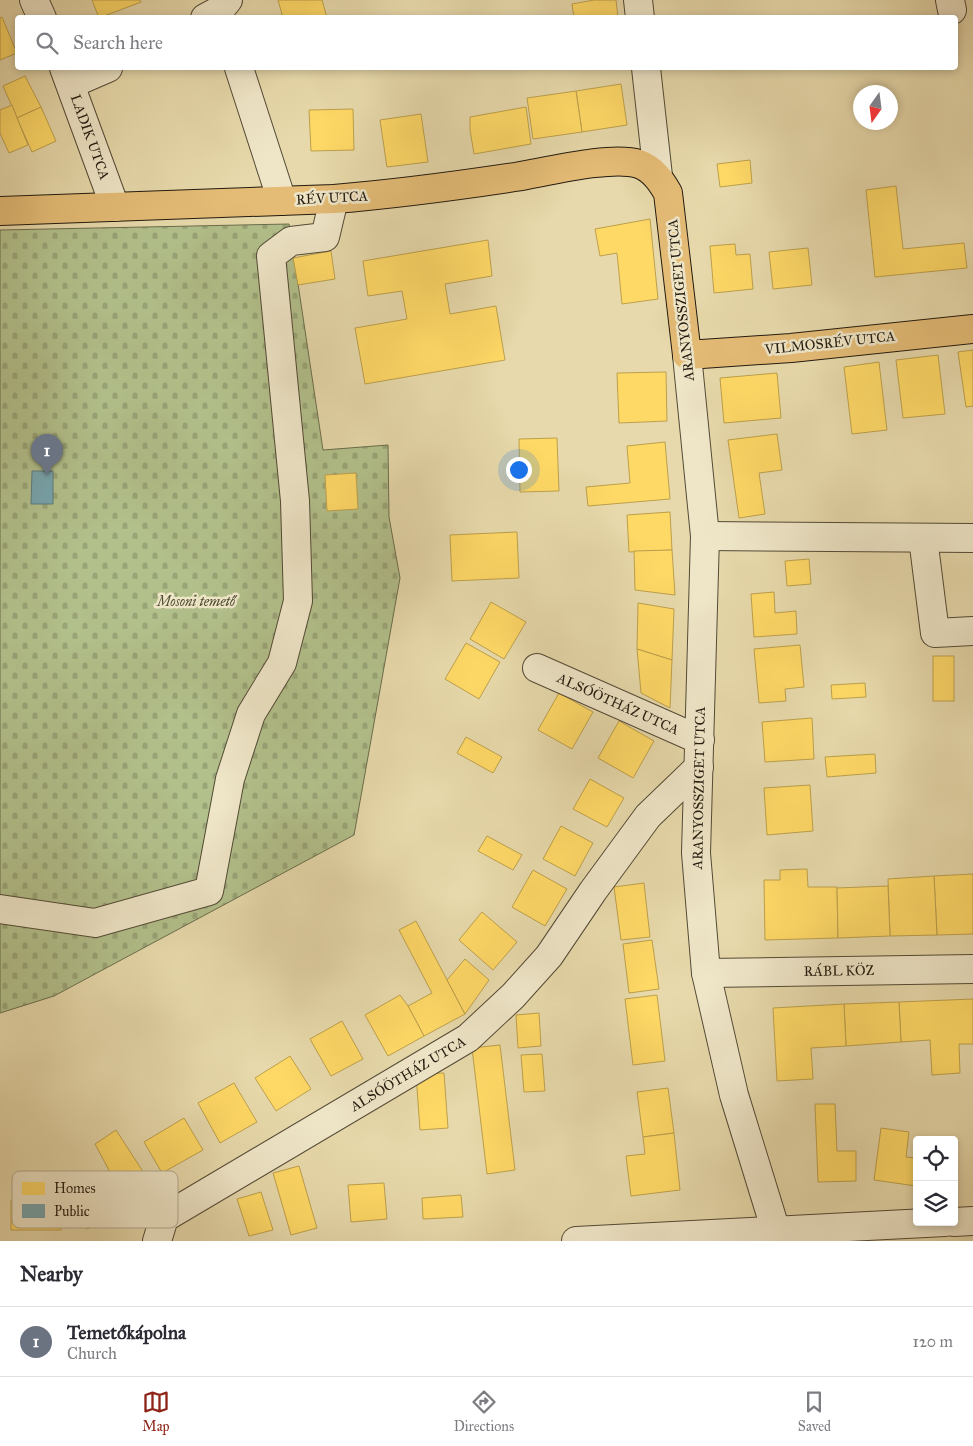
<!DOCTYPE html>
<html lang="en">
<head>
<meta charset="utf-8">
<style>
	:root { --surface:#fff; --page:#f7f7f7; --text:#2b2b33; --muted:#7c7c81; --line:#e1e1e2; --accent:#8f2418 }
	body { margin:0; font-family:"IM FELL Great Primer",serif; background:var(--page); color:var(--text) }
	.controls { position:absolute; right:15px; bottom:15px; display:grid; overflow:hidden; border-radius:5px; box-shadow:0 2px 8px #0003 }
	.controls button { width:45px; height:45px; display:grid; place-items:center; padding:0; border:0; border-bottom:1px solid var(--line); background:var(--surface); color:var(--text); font:25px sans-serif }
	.compass { position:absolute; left:853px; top:85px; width:45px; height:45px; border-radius:50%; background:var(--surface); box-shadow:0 2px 8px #0003; rotate:194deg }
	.you { position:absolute; left:518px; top:469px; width:18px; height:18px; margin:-12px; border:4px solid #fff; border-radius:50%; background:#1a73e8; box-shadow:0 0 0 8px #1a73e833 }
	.badge { display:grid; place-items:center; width:32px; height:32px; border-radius:50%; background:var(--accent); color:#fff; font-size:16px; font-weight:700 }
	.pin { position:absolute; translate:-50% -41px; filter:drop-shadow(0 1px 2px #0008) }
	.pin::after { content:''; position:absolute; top:26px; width:18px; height:15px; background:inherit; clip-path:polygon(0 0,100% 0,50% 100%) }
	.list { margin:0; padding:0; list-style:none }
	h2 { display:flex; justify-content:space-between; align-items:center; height:65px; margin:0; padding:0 20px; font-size:21px }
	h2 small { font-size:16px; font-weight:400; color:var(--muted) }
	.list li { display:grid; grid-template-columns:32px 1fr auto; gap:15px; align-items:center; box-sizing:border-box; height:70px; padding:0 20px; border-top:1px solid var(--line) }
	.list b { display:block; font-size:19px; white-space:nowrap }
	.list p { margin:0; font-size:16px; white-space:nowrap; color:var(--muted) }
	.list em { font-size:16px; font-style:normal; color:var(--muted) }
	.icon { flex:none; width:28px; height:28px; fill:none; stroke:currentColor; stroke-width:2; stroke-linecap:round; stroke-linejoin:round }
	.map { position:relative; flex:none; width:973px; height:1241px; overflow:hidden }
	.search { position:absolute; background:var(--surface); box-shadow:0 2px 8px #0003; left:15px; right:15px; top:15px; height:55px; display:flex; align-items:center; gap:12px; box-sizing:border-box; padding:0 18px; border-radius:5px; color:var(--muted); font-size:19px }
	.sheet { height:135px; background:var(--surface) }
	nav { display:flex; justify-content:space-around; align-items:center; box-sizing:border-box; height:70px; border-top:1px solid var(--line); background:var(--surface); font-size:14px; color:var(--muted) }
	nav a { display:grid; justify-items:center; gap:2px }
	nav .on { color:var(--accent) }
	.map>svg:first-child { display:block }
	.cemetery { fill:url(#cemetery-stones); stroke:#6a6d4d }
	.homes { fill:#ffd966; stroke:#bda04c }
	.public { fill:#76a5af; stroke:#5d7b7f }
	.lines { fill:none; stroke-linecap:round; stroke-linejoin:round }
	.minor-casing { stroke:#534a36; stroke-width:30 }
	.major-casing { stroke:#221a0f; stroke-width:30 }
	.minor { stroke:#efe6c8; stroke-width:28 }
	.major { stroke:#e4bc76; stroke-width:28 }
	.labels { text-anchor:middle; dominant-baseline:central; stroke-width:5; stroke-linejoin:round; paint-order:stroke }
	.street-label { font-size:14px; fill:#221a0f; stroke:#efe6c8 }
	.park-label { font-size:14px; font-style:italic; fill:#4d4c34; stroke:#efe6c8 }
	.key { fill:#efe6c8; stroke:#b2a990; stroke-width:1 }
	.key-label { font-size:14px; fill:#221a0f }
</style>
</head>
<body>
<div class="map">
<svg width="973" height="1241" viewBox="0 0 973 1241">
	<defs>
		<pattern id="cemetery-stones" width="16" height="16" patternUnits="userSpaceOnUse" patternTransform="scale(1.25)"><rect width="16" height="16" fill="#b2c08b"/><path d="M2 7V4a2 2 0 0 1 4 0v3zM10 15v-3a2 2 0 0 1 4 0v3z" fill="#99a477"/></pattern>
	</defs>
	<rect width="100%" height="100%" fill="#e7d9ab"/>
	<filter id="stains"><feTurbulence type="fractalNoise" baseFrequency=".004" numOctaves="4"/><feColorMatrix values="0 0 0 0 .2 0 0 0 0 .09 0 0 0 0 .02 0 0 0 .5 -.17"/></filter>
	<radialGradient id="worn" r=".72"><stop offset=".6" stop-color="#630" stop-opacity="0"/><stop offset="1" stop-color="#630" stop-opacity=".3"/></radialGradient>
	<polygon class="cemetery" points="289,224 323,450 388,445 389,517 400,578 354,835 54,996 0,1013 0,230"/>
	<g class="homes">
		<polygon points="92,0 140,0 141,2 99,18"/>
		<polygon points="278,0 322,0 327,18 283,18"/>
		<polygon points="594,0 616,0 618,18 574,18 572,4"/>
		<polygon points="2,17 17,53 0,60 0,18"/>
		<polygon points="25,76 41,107 17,118 3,86"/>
		<polygon points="621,84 627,125 582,132 576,91"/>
		<polygon points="576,91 582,132 533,139 527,98"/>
		<polygon points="12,105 28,145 9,153 0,133 0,110"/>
		<polygon points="41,107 56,141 32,152 17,118"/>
		<polygon points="526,107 531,144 474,154 470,130 470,117"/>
		<polygon points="353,109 354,150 311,151 309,110"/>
		<polygon points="421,114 428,162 387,167 380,120"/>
		<polygon points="750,160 752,183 720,187 717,164"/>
		<polygon points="896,186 903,249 964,243 967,268 875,277 866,190"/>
		<polygon points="650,219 658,299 622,304 617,253 600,256 595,229"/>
		<polygon points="488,240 492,276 445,284 450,314 496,306 505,360 365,384 355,328 407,319 402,291 368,296 363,261"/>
		<polygon points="735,244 736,255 750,254 753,289 714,293 710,246"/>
		<polygon points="808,248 812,285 773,289 769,252"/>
		<polygon points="331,251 335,279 298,285 293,258"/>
		<polygon points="973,350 973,406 966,407 958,352"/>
		<polygon points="938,355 945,414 903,418 896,360"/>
		<polygon points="879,362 887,430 852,434 844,367"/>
		<polygon points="666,372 667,421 619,423 617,373"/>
		<polygon points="777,373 781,418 724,423 720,378"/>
		<polygon points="777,434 782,470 759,473 765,514 739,518 728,440"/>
		<polygon points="557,438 559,491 520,492 519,439"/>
		<polygon points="665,442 670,499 588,506 586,487 630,483 627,446"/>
		<polygon points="356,473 358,509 327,511 325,475"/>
		<polygon points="670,512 672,550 629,552 627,515"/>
		<polygon points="517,532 519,578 452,581 450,535"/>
		<polygon points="672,550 675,595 635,590 634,551"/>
		<polygon points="809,559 811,584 787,586 785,561"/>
		<polygon points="774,592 775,613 796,611 797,634 754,637 751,594"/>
		<polygon points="491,602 526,622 504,659 470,639"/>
		<polygon points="638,603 674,609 672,660 637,649"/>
		<polygon points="466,643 500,662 479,699 445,679"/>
		<polygon points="800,645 804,687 785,689 786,701 759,703 754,649"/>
		<polygon points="637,649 672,660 670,708 641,693"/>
		<rect x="933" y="656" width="21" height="45"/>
		<polygon points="865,683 866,697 832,699 831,685"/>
		<polygon points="559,693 593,712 572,749 538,730"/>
		<polygon points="812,718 814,759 765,762 762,722"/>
		<polygon points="619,721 654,741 633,778 598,758"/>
		<polygon points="466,737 502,757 493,773 457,753"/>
		<polygon points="875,754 876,773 827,777 825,757"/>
		<polygon points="590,779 624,798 607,827 573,809"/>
		<polygon points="810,785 813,831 767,835 764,788"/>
		<polygon points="561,826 593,843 575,876 543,859"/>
		<polygon points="487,836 522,855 513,870 478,851"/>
		<polygon points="807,869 808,887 837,887 838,938 765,940 764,880 780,880 780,870"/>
		<polygon points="533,870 567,889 545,926 512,907"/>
		<polygon points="973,874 973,934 937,935 934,876"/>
		<polygon points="934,876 937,935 890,936 888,879"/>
		<polygon points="644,883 650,937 621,940 614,887"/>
		<polygon points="888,886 890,936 838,938 837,888"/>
		<polygon points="482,912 517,942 493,970 459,940"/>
		<polygon points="416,921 465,1014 424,1036 408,1006 432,993 399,930"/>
		<polygon points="652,940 659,989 629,993 623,944"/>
		<polygon points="465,959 489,980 465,1014 447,980"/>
		<polygon points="400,995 408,1006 424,1036 388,1056 365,1015"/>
		<polygon points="657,995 665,1061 633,1065 625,999"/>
		<polygon points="973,999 973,1044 959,1044 960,1073 932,1075 930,1040 901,1042 899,1002"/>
		<polygon points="899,1002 901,1042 846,1046 844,1004"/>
		<polygon points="844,1004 846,1046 811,1048 813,1079 777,1081 773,1008"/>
		<polygon points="539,1013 541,1046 518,1048 516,1015"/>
		<polygon points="342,1021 363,1059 331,1076 310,1039"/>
		<polygon points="500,1045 515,1170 487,1174 472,1048"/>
		<polygon points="542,1054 545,1091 524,1092 521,1055"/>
		<polygon points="290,1056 311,1089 276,1111 255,1078"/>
		<polygon points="444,1073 448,1128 420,1130 416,1074"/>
		<polygon points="234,1083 257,1122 220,1143 198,1103"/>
		<polygon points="668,1088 674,1133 643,1137 637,1092"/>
		<polygon points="815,1104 835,1104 837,1151 856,1151 856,1181 818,1182"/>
		<polygon points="184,1118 203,1150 162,1173 144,1142"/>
		<polygon points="881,1128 909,1132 906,1157 917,1158 916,1186 874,1180"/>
		<polygon points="116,1130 149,1181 110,1204 116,1215 87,1229 78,1209 75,1197 111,1174 95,1144"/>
		<polygon points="674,1133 680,1190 631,1196 626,1156 645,1154 643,1137"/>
		<polygon points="299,1166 317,1228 291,1235 273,1173"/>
		<polygon points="384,1183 387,1219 351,1222 348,1185"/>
		<polygon points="261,1192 273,1230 249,1236 237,1199"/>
		<polygon points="461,1195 463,1217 423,1219 422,1198"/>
		<polygon points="61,1199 61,1230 11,1230 11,1200"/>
	</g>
	<polygon class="public" points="32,471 53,471 53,504 31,504"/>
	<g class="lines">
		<defs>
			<g id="minor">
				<polyline points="34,0 42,18"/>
				<polyline points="638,0 640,18"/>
				<polyline points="950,0 952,10"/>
				<polyline points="205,18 220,10 228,0"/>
				<polyline points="64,68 115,207"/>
				<polyline points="239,68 282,201"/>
				<polyline points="646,68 658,176"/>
				<polyline points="71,84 108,68"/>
				<polyline points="687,355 705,536 696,853 706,973 734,1095 779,1241"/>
				<polyline points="705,536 973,538"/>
				<polyline points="923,538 935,633 973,631"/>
				<polyline points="537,668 700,740"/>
				<polyline points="0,909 95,923 209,891 230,779 251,714 282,663 298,601 295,501 271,256 291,241 325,237 334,199"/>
				<polyline points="706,973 973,969"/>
				<polyline points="954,1222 973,1221"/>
				<polyline points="157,1241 164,1218 468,1038 513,996 549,956 593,891 648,816 699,767"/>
				<polyline points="576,1241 945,1222"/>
			</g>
			<path id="major" d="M 0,211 L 334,199 C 395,194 455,186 515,177 C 546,172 612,155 639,164 C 653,169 661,181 668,193 L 687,355 L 791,348 L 973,329"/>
		</defs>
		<use href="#minor" class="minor-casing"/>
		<use href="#major" class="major-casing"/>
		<use href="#minor" class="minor"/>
		<use href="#major" class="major"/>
	</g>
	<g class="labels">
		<g class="street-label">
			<text transform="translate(90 137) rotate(70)">LADIK UTCA</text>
			<text transform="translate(332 198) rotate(-3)">RÉV UTCA</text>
			<text transform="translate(681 300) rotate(-96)">ARANYOSSZIGET UTCA</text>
			<text transform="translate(830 343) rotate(-6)">VILMOSRÉV UTCA</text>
			<text transform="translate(618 704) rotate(24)">ALSÓÖTHÁZ UTCA</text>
			<text transform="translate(699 788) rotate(-89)">ARANYOSSZIGET UTCA</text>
			<text transform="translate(839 971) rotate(-1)">RÁBL KÖZ</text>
			<text transform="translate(408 1074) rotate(-31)">ALSÓÖTHÁZ UTCA</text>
		</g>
		<g class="park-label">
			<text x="196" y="601">Mosoni temető</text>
		</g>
	</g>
	<rect x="12" y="1171" width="166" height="57" rx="8" class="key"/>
	<rect x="22" y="1182" width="23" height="13" fill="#ffd966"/>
	<rect x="22" y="1204" width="23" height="14" fill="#76a5af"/>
	<g class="key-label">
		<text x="54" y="1193">Homes</text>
		<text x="54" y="1216">Public</text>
	</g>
	<rect width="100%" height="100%" filter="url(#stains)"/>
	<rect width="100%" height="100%" fill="url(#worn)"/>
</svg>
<div class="controls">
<button><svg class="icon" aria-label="locate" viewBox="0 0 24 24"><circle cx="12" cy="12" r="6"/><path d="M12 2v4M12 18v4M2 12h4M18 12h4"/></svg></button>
<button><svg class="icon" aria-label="layers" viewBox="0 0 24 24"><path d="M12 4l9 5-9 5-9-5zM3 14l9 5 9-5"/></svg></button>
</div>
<svg class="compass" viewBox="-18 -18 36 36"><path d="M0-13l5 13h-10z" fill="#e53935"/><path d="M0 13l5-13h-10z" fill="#7c7c81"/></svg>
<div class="you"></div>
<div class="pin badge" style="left:47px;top:475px;background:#6b7280">1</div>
<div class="search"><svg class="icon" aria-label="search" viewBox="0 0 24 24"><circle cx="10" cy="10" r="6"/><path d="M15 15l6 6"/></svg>Search here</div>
</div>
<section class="sheet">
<h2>Nearby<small></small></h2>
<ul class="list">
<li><span class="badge" style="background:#6b7280">1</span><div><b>Temetőkápolna</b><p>Church</p></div><em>120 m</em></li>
</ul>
</section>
<nav>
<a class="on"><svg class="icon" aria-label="map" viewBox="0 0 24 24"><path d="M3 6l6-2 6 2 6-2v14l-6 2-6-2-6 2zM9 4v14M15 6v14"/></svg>Map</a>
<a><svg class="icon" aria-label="directions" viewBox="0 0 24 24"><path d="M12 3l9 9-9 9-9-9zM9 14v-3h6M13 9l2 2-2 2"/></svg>Directions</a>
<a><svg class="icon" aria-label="saved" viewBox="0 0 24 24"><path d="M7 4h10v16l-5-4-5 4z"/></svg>Saved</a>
</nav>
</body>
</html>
